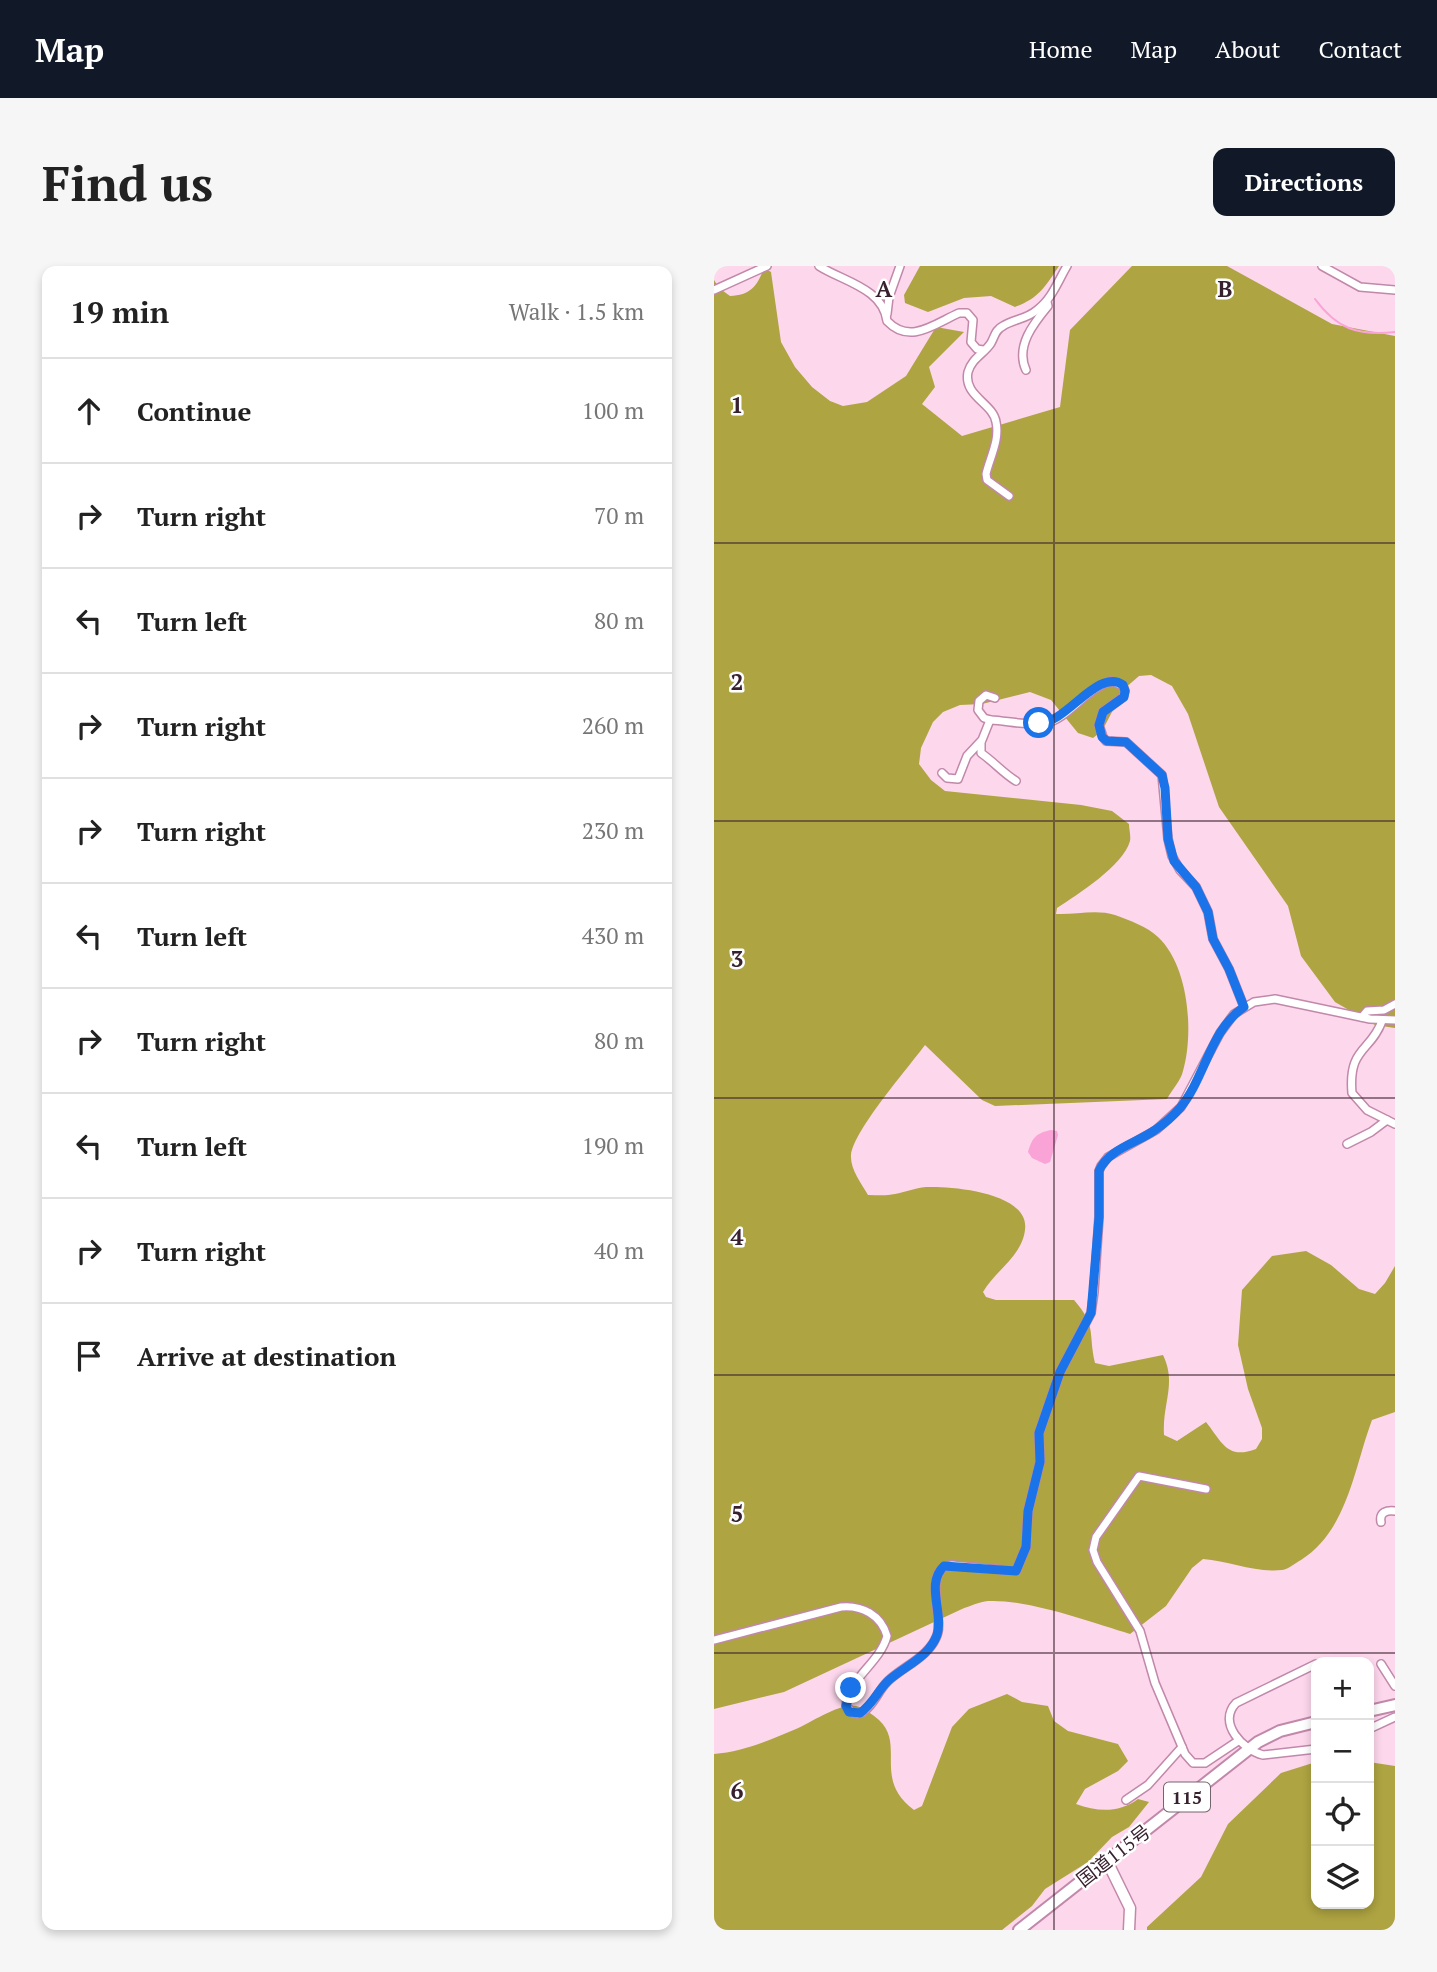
<!DOCTYPE html>
<html lang="en">
<head>
<meta charset="utf-8">
<style>
	:root { --surface:#fff; --page:#f6f6f6; --text:#222; --muted:#767676; --line:#e0e0e0; --accent:#111827 }
	body { margin:0; font-family:"PT Serif","Noto Sans JP",serif; background:var(--page); color:var(--text) }
	.controls { position:absolute; right:21px; bottom:21px; display:grid; overflow:hidden; border-radius:14px; box-shadow:0 4px 10px #0003 }
	.controls button { width:63px; height:63px; display:grid; place-items:center; padding:0; border:0; border-bottom:2px solid var(--line); background:var(--surface); color:var(--text); font:35px sans-serif }
	.stop { position:absolute; width:21px; height:21px; margin:-16px; border:5px solid #1a73e8; border-radius:50%; background:#fff }
	.stop.end { background:#1a73e8; border-color:#fff; box-shadow:0 2px 7px #0008 }
	.list { margin:0; padding:0; list-style:none }
	h2 { display:flex; justify-content:space-between; align-items:center; height:91px; margin:0; padding:0 28px; font-size:30px }
	h2 small { font-size:23px; font-weight:400; color:var(--muted) }
	.list li { display:grid; grid-template-columns:46px 1fr auto; gap:21px; align-items:center; box-sizing:border-box; height:105px; padding:0 28px; border-top:2px solid var(--line) }
	.list b { display:block; font-size:26px; white-space:nowrap }
	.list em { font-size:23px; font-style:normal; color:var(--muted) }
	.icon { flex:none; width:38px; height:38px; fill:none; stroke:currentColor; stroke-width:2; stroke-linecap:round; stroke-linejoin:round }
	.map { position:relative; flex:none; width:681px; height:1664px; overflow:hidden; border-radius:14px }
	header { display:flex; align-items:center; gap:42px; box-sizing:border-box; height:98px; padding:0 35px; background:var(--accent); color:#fff }
	header strong { font-size:33px }
	nav { display:flex; gap:38px; margin-inline-start:auto; font-size:24px }
	.intro { display:flex; align-items:center; justify-content:space-between; box-sizing:border-box; height:168px; padding:0 42px }
	h1 { margin:0; font-size:49px }
	.button { padding:18px 32px; border-radius:14px; background:var(--accent); color:#fff; font-size:24px; font-weight:700 }
	main { display:flex; gap:42px; padding:0 42px }
	aside { flex:1; background:var(--surface); border-radius:14px; box-shadow:0 4px 10px #0003 }
	.map>svg:first-child { display:block }
	.forest { fill:#aea442 }
	.water { fill:#f9a3d7 }
	.lines { fill:none; stroke-linecap:round; stroke-linejoin:round }
	.stream { stroke:#f9a3d7; stroke-width:2 }
	.minor-casing { stroke:#c188aa; stroke-width:10 }
	.secondary-casing { stroke:#c188aa; stroke-width:13 }
	.trunk-casing { stroke:#c188aa; stroke-width:14 }
	.minor { stroke:#fff; stroke-width:7 }
	.secondary { stroke:#fff; stroke-width:10 }
	.trunk { stroke:#fff; stroke-width:10 }
	.route { stroke:#1a73e8; stroke-width:9 }
	.grid { fill:none; stroke:#38212f; stroke-width:2; stroke-opacity:0.55 }
	.labels { text-anchor:middle; dominant-baseline:central; stroke-width:5; stroke-linejoin:round; paint-order:stroke }
	.shield { fill:#fff; stroke:#74646d; stroke-width:2 }
	.shield-label { font-size:18px; font-weight:bold; fill:#38212f }
	.street-label { font-size:19px; fill:#38212f; stroke:#fff }
	.grid-label { font-size:23px; text-anchor:middle; font-weight:bold; fill:#38212f; stroke:#fff; stroke-width:5; stroke-linejoin:round; paint-order:stroke }
</style>
</head>
<body>
<header>
<strong>Map</strong>
<nav><a>Home</a><a>Map</a><a>About</a><a>Contact</a></nav>
</header>
<div class="intro"><h1>Find us</h1><a class="button">Directions</a></div>
<main>
<aside>
<h2>19 min<small>Walk · 1.5 km</small></h2>
<ul class="list">
<li><svg class="icon" aria-label="ahead" viewBox="0 0 24 24"><path d="M12 20V5M6 11l6-6 6 6"/></svg><div><b>Continue</b></div><em>100 m</em></li>
<li><svg class="icon" aria-label="right" viewBox="0 0 24 24"><path d="M7 20v-9h11M14 6l5 5-5 5"/></svg><div><b>Turn right</b></div><em>70 m</em></li>
<li><svg class="icon" aria-label="left" viewBox="0 0 24 24"><path d="M17 20v-9H6M10 6l-5 5 5 5"/></svg><div><b>Turn left</b></div><em>80 m</em></li>
<li><svg class="icon" aria-label="right" viewBox="0 0 24 24"><path d="M7 20v-9h11M14 6l5 5-5 5"/></svg><div><b>Turn right</b></div><em>260 m</em></li>
<li><svg class="icon" aria-label="right" viewBox="0 0 24 24"><path d="M7 20v-9h11M14 6l5 5-5 5"/></svg><div><b>Turn right</b></div><em>230 m</em></li>
<li><svg class="icon" aria-label="left" viewBox="0 0 24 24"><path d="M17 20v-9H6M10 6l-5 5 5 5"/></svg><div><b>Turn left</b></div><em>430 m</em></li>
<li><svg class="icon" aria-label="right" viewBox="0 0 24 24"><path d="M7 20v-9h11M14 6l5 5-5 5"/></svg><div><b>Turn right</b></div><em>80 m</em></li>
<li><svg class="icon" aria-label="left" viewBox="0 0 24 24"><path d="M17 20v-9H6M10 6l-5 5 5 5"/></svg><div><b>Turn left</b></div><em>190 m</em></li>
<li><svg class="icon" aria-label="right" viewBox="0 0 24 24"><path d="M7 20v-9h11M14 6l5 5-5 5"/></svg><div><b>Turn right</b></div><em>40 m</em></li>
<li><svg class="icon" aria-label="arrive" viewBox="0 0 24 24"><path d="M6 21V4h12l-3 4 3 4H6"/></svg><div><b>Arrive at destination</b></div></li>
</ul>
</aside>
<div class="map">
<svg width="681" height="1664" viewBox="0 0 681 1664">
	<rect width="100%" height="100%" fill="#fdd7ec"/>
	<g class="forest">
		<path d="M 206,0 L 345,0 C 331,21 325,32 301,41 L 277,30 L 250,32 L 214,46 L 191,37 L 190,29 Z"/>
		<path d="M 418,0 L 513,0 L 618,58 L 681,70 L 681,762 L 661,759 L 621,736 L 587,690 L 574,640 L 505,541 L 474,448 L 458,420 L 437,409 L 425,410 L 410,423 L 388,465 L 379,472 L 364,467 L 337,434 L 316,426 L 268,438 L 246,439 L 229,446 L 219,456 L 207,482 L 205,498 L 217,514 L 231,525 L 367,539 L 398,545 L 415,558 C 415,563 417,570 416,575 C 409,600 364,628 343,642 L 342,648 C 361,649 382,643 401,649 C 415,654 434,661 444,671 C 475,700 480,767 469,805 C 467,814 458,824 453,833 L 281,840 L 268,834 L 211,779 C 194,802 140,864 137,889 C 136,903 147,917 154,929 C 163,929 172,930 181,928 C 191,926 201,922 212,921 C 237,920 316,926 311,964 C 308,990 281,1005 269,1026 L 272,1031 L 282,1034 L 360,1034 C 383,1060 374,1067 381,1097 L 395,1100 L 449,1089 C 463,1118 448,1137 450,1169 L 463,1175 L 492,1156 C 508,1176 513,1194 542,1183 L 548,1173 L 548,1162 L 534,1123 L 524,1079 L 528,1024 L 558,990 L 592,985 L 617,999 L 645,1023 L 661,1028 L 671,1017 L 681,1000 L 681,1146 L 658,1154 C 640,1202 634,1264 587,1294 C 581,1297 575,1303 568,1304 C 542,1307 515,1295 489,1293 L 478,1302 L 452,1340 L 416,1368 C 377,1356 313,1333 274,1335 C 265,1336 256,1340 248,1343 L 70,1426 L 0,1443 L 0,14 L 5,22 L 16,30 C 36,29 43,21 50,2 L 57,6 L 67,76 L 81,101 L 98,121 L 116,135 L 129,140 L 153,136 L 192,110 L 222,61 L 250,66 L 215,101 L 221,121 L 208,138 L 248,170 L 346,141 L 356,64 Z"/>
		<path d="M 293,1428 L 308,1436 L 334,1440 L 340,1455 L 354,1465 L 404,1478 L 414,1495 L 404,1505 L 371,1523 L 362,1538 C 384,1546 405,1547 424,1533 L 435,1536 L 415,1561 L 398,1571 L 374,1596 L 331,1623 L 318,1640 L 288,1664 L 0,1664 L 0,1488 C 29,1486 56,1474 82,1463 C 98,1456 125,1437 142,1440 C 149,1441 159,1449 165,1454 C 192,1479 158,1513 200,1544 L 208,1540 L 238,1461 L 255,1443 Z"/>
		<polygon points="602,1496 602,1638 655,1638 655,1496 681,1500 681,1664 433,1664 433,1661 487,1611 514,1558 567,1507"/>
	</g>
	<path class="water" d="M 337,864 L 343,865 L 344,869 L 336,896 L 331,898 L 318,892 L 314,886 C 318,871 323,867 337,864 Z"/>
	<g class="lines">
		<path class="stream" d="M 601,33 C 623,63 644,70 681,66"/>
		<defs>
			<g id="minor">
				<path d="M 105,0 C 128,15 169,22 173,55 C 196,79 220,58 245,47 L 253,47 L 259,54 L 257,76 L 263,83 L 269,84"/>
				<polyline points="608,0 646,21 681,24"/>
				<polyline points="0,24 53,0"/>
				<polyline points="173,48 175,31 186,0"/>
				<path d="M 312,104 C 301,80 320,57 334,40 L 333,36"/>
				<path d="M 295,230 L 273,214 L 272,208 C 276,191 286,174 282,156 C 279,137 249,130 254,106 C 258,92 270,88 277,77 C 281,70 281,64 289,60 C 300,53 313,53 323,44 C 338,33 344,15 353,0"/>
				<path d="M 281,432 L 272,429 L 265,435 L 264,444 L 270,452 L 277,454 C 294,455 315,460 332,457 C 353,453 372,423 397,415 L 409,420 L 411,425 L 409,431 L 389,446 L 385,459 L 389,471 L 392,475 L 412,476 L 448,509 L 454,573 L 458,590 L 466,604 L 482,621 L 494,646 L 499,673 L 515,703 L 530,741"/>
				<path d="M 267,476 L 267,487 C 280,496 289,507 302,515"/>
				<polyline points="228,507 233,512 244,513 253,490 268,474 276,454"/>
				<polyline points="648,751 653,745 670,744 681,738"/>
				<path d="M 668,755 C 657,786 634,781 638,827 L 653,844 L 681,858"/>
				<polyline points="633,878 657,866 673,854"/>
				<polyline points="492,1223 425,1210 382,1271 379,1284 383,1296 426,1365 441,1417 471,1488 479,1497 491,1497 524,1475"/>
				<path d="M 667,1256 C 665,1246 673,1244 681,1245"/>
				<path d="M 0,1374 L 127,1341 C 148,1339 167,1349 173,1370 C 166,1397 133,1414 132,1440 L 139,1447 C 144,1448 145,1448 149,1446 C 160,1439 164,1425 173,1416 C 189,1400 218,1390 224,1366 C 228,1348 209,1301 238,1299 L 302,1305 L 312,1281 L 314,1245 L 326,1196 L 325,1167 L 346,1106 L 377,1047 L 380,1026 L 385,951 L 385,905 L 387,900 L 394,891 L 442,864 L 467,841 L 506,767 L 520,748 L 540,736 L 561,733 L 656,753 L 681,754"/>
				<path d="M 602,1398 L 522,1437 C 503,1457 529,1484 549,1489 L 602,1483"/>
				<polyline points="667,1398 681,1420"/>
				<polyline points="655,1463 681,1451"/>
				<polyline points="412,1534 434,1519 468,1481"/>
			</g>
			<polyline id="secondary" points="393,1595 416,1642 415,1664"/>
			<g id="trunk">
				<polyline points="655,1445 681,1439"/>
				<polyline points="305,1664 544,1476 566,1465 602,1456"/>
			</g>
		</defs>
		<use href="#minor" class="minor-casing"/>
		<use href="#secondary" class="secondary-casing"/>
		<use href="#trunk" class="trunk-casing"/>
		<use href="#minor" class="minor"/>
		<use href="#secondary" class="secondary"/>
		<use href="#trunk" class="trunk"/>
	</g>
	<g class="lines">
		<path class="route" d="M 137,1422 L 132,1440 L 135,1446 L 146,1447 C 159,1438 164,1424 175,1414 C 191,1400 215,1391 223,1369 C 230,1347 211,1318 230,1300 L 302,1305 L 312,1281 L 314,1245 L 326,1196 L 325,1167 L 346,1106 L 377,1047 L 385,951 L 385,905 C 394,883 423,877 441,864 C 450,858 459,850 466,842 C 491,812 496,764 530,741 L 515,703 L 499,673 L 494,646 L 482,621 L 460,595 L 454,573 L 451,522 L 448,509 L 412,476 L 393,475 L 388,471 L 385,459 L 389,446 L 410,431 L 411,425 L 409,419 C 384,401 352,458 325,457"/>
	</g>
	<path class="grid" d="M 340,0 L 340,1664M 0,277 L 681,277M 0,555 L 681,555M 0,832 L 681,832M 0,1109 L 681,1109M 0,1387 L 681,1387"/>
	<g class="labels">
		<rect class="shield" x="450" y="1516.5" width="46" height="29" rx="5"/>
		<g class="shield-label">
			<text x="473" y="1531">115</text>
		</g>
		<g class="street-label">
			<text transform="translate(399 1589) rotate(-38)">国道115号</text>
		</g>
	</g>
	<g class="grid-label">
		<text x="170" y="31">A</text>
		<text x="511" y="31">B</text>
		<text x="23" y="147">1</text>
		<text x="23" y="424">2</text>
		<text x="23" y="701">3</text>
		<text x="23" y="979">4</text>
		<text x="23" y="1256">5</text>
		<text x="23" y="1533">6</text>
	</g>
</svg>
<div class="controls">
<button>+</button>
<button>−</button>
<button><svg class="icon" aria-label="locate" viewBox="0 0 24 24"><circle cx="12" cy="12" r="6"/><path d="M12 2v4M12 18v4M2 12h4M18 12h4"/></svg></button>
<button><svg class="icon" aria-label="layers" viewBox="0 0 24 24"><path d="M12 4l9 5-9 5-9-5zM3 14l9 5 9-5"/></svg></button>
</div>
<div class="stop" style="left:325px;top:457px"></div>
<div class="stop end" style="left:137px;top:1422px"></div>
</div>
</main>
</body>
</html>
